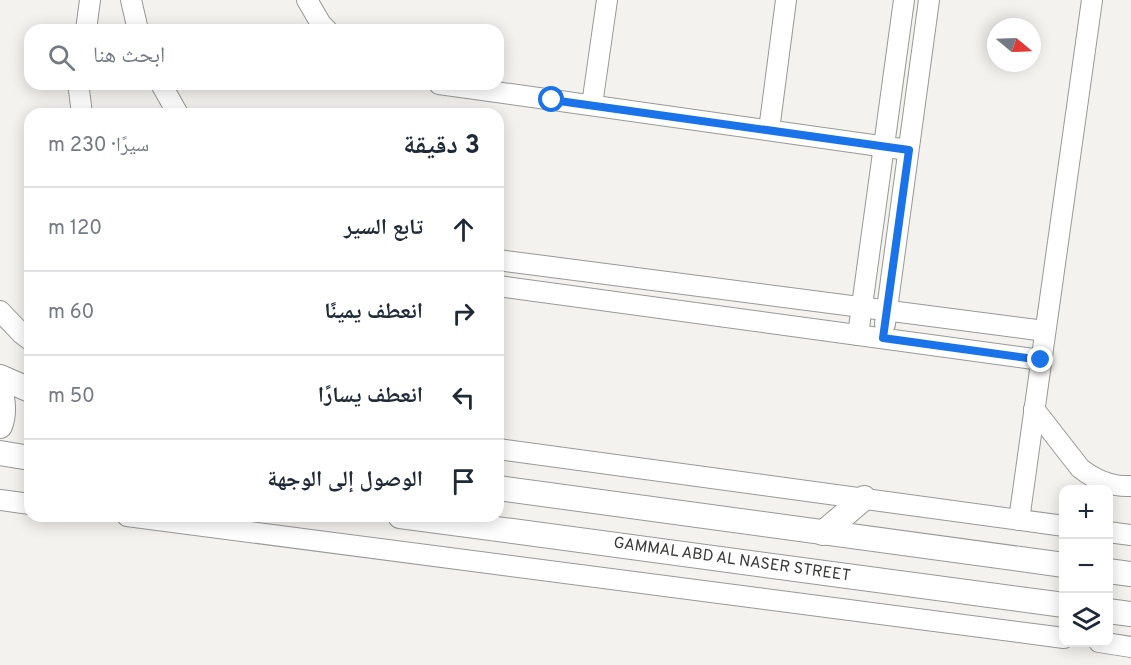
<!DOCTYPE html>
<html lang="ar">
<head>
<meta charset="utf-8">
<style>
	:root { --surface:#fff; --page:#f2f2f3; --text:#1f2937; --muted:#747a83; --line:#e0e1e3 }
	body { margin:0; font-family:Overpass,"Noto Naskh Arabic",sans-serif; background:var(--page); color:var(--text); direction:rtl }
	.controls { position:absolute; right:18px; bottom:18px; display:grid; overflow:hidden; border-radius:12px; box-shadow:0 3px 15px #0003 }
	.controls button { width:54px; height:54px; display:grid; place-items:center; padding:0; border:0; border-bottom:2px solid var(--line); background:var(--surface); color:var(--text); font:30px sans-serif }
	.compass { position:absolute; left:987px; top:18px; width:54px; height:54px; border-radius:50%; background:var(--surface); box-shadow:0 3px 15px #0003; rotate:109deg }
	.stop { position:absolute; width:18px; height:18px; margin:-14px; border:4px solid #1a73e8; border-radius:50%; background:#fff }
	.stop.end { background:#1a73e8; border-color:#fff; box-shadow:0 2px 6px #0008 }
	.list { margin:0; padding:0; list-style:none }
	h2 { display:flex; justify-content:space-between; align-items:center; height:78px; margin:0; padding:0 24px; font-size:26px }
	h2 small { font-size:20px; font-weight:400; color:var(--muted) }
	.list li { display:grid; grid-template-columns:39px 1fr auto; gap:18px; align-items:center; box-sizing:border-box; height:84px; padding:0 24px; border-top:2px solid var(--line) }
	.list b { display:block; font-size:22px; white-space:nowrap }
	.list em { font-size:20px; font-style:normal; color:var(--muted) }
	.icon { flex:none; width:33px; height:33px; fill:none; stroke:currentColor; stroke-width:2; stroke-linecap:round; stroke-linejoin:round }
	.map { position:relative; flex:none; width:1131px; height:665px; overflow:hidden; direction:ltr }
	.search { position:absolute; background:var(--surface); box-shadow:0 3px 15px #0003; left:24px; top:24px; width:480px; height:66px; display:flex; align-items:center; gap:15px; box-sizing:border-box; padding:0 21px; border-radius:18px; color:var(--muted); font-size:22px }
	.panel { position:absolute; background:var(--surface); box-shadow:0 3px 15px #0003; left:24px; top:108px; width:480px; height:414px; border-radius:18px; direction:rtl }
	.map>svg:first-child { display:block }
	.lines { fill:none; stroke-linecap:round; stroke-linejoin:round }
	.minor-casing { stroke:#989895; stroke-width:22 }
	.major-casing { stroke:#989895; stroke-width:26 }
	.minor { stroke:#fff; stroke-width:20 }
	.major { stroke:#fff; stroke-width:24 }
	.route { stroke:#1a73e8; stroke-width:8 }
	.labels { text-anchor:middle; dominant-baseline:central; stroke-width:6; stroke-linejoin:round; paint-order:stroke }
	.street-label { font-size:16px; fill:#3a3a39; stroke:#fff }
</style>
</head>
<body>
<div class="map">
<svg width="1131" height="665" viewBox="0 0 1131 665">
	<rect width="100%" height="100%" fill="#f3f2ef"/>
	<g class="lines">
		<defs>
			<g id="minor">
				<polyline points="131,0 138,30"/>
				<polyline points="307,0 321,24 327,30"/>
				<polyline points="86,30 90,0"/>
				<polyline points="80,84 79,90 82,114"/>
				<polyline points="161,84 178,114"/>
				<polyline points="439,84 908,150"/>
				<polyline points="592,105 607,0"/>
				<polyline points="769,130 786,0"/>
				<polyline points="498,260 1045,331"/>
				<polyline points="498,286 1041,360"/>
				<polyline points="0,311 22,334 30,340"/>
				<polyline points="885,324 929,0"/>
				<polyline points="858,335 904,0"/>
				<path d="M 1034,409 L 1080,468 C 1095,480 1111,487 1131,486"/>
				<polyline points="498,449 1064,526"/>
				<polyline points="0,500 30,504"/>
				<polyline points="127,516 1064,638"/>
				<polyline points="1019,520 1092,0"/>
				<polyline points="1108,532 1131,535"/>
				<polyline points="1099,642 1131,647"/>
			</g>
			<g id="major">
				<polyline points="0,377 30,390"/>
				<path d="M 0,388 C 3,401 5,413 0,426"/>
				<polyline points="0,453 30,458"/>
				<polyline points="498,488 1064,565"/>
				<polyline points="400,516 1064,605"/>
				<polyline points="823,533 864,498"/>
				<polyline points="1108,571 1131,574"/>
				<polyline points="1108,611 1131,614"/>
			</g>
		</defs>
		<use href="#minor" class="minor-casing"/>
		<use href="#major" class="major-casing"/>
		<use href="#minor" class="minor"/>
		<use href="#major" class="major"/>
	</g>
	<g class="lines">
		<polyline class="route" points="552,100 909,150 883,338 1041,360"/>
	</g>
	<g class="labels">
		<g class="street-label">
			<text transform="translate(732 560) rotate(8)">GAMMAL ABD AL NASER STREET</text>
		</g>
	</g>
</svg>
<div class="controls">
<button>+</button>
<button>−</button>
<button><svg class="icon" aria-label="layers" viewBox="0 0 24 24"><path d="M12 4l9 5-9 5-9-5zM3 14l9 5 9-5"/></svg></button>
</div>
<svg class="compass" viewBox="-18 -18 36 36"><path d="M0-13l5 13h-10z" fill="#e53935"/><path d="M0 13l5-13h-10z" fill="#747a83"/></svg>
<div class="stop" style="left:552px;top:100px"></div>
<div class="stop end" style="left:1041px;top:360px"></div>
<div class="search"><svg class="icon" aria-label="search" viewBox="0 0 24 24"><circle cx="10" cy="10" r="6"/><path d="M15 15l6 6"/></svg>ابحث هنا</div>
<section class="panel">
<h2>3 دقيقة<small>سيرًا · 230 m</small></h2>
<ul class="list">
<li><svg class="icon" aria-label="ahead" viewBox="0 0 24 24"><path d="M12 20V5M6 11l6-6 6 6"/></svg><div><b>تابع السير</b></div><em>120 m</em></li>
<li><svg class="icon" aria-label="right" viewBox="0 0 24 24"><path d="M7 20v-9h11M14 6l5 5-5 5"/></svg><div><b>انعطف يمينًا</b></div><em>60 m</em></li>
<li><svg class="icon" aria-label="left" viewBox="0 0 24 24"><path d="M17 20v-9H6M10 6l-5 5 5 5"/></svg><div><b>انعطف يسارًا</b></div><em>50 m</em></li>
<li><svg class="icon" aria-label="arrive" viewBox="0 0 24 24"><path d="M6 21V4h12l-3 4 3 4H6"/></svg><div><b>الوصول إلى الوجهة</b></div></li>
</ul>
</section>
</div>
</body>
</html>
